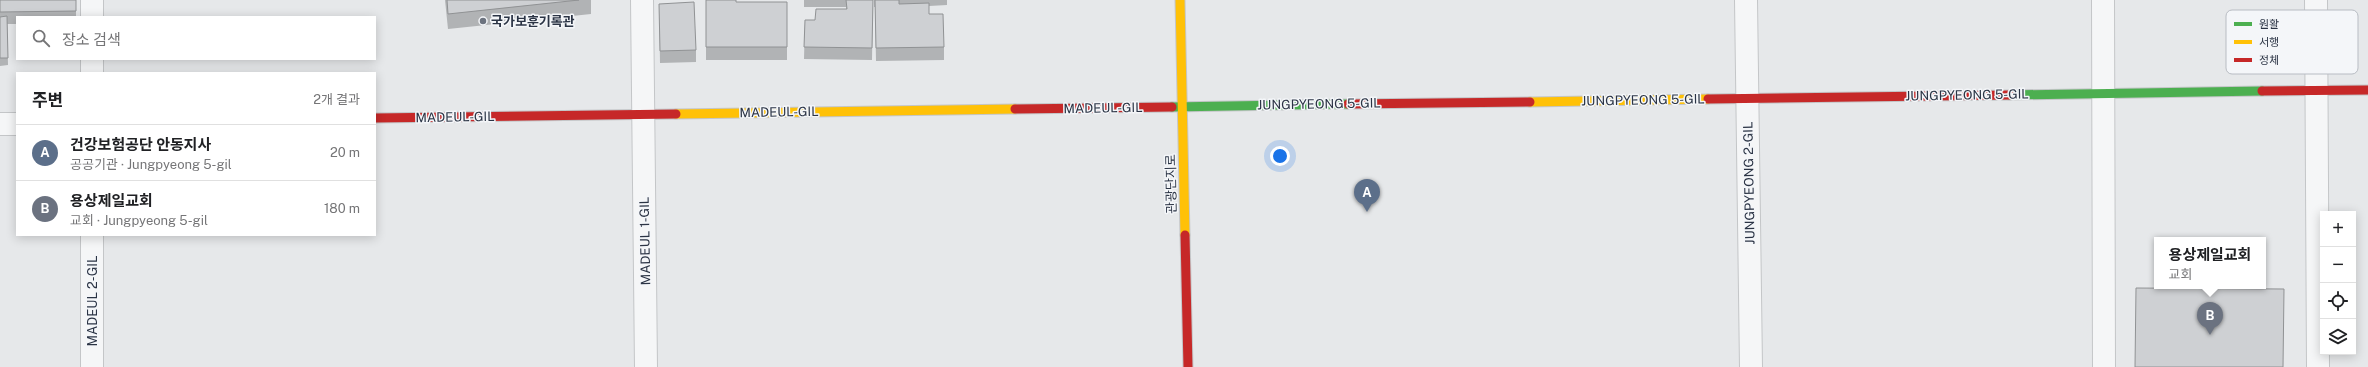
<!DOCTYPE html>
<html lang="ko">
<head>
<meta charset="utf-8">
<style>
	:root { --surface:#fff; --page:#f6f6f6; --text:#202124; --muted:#757577; --line:#e0e0e0; --accent:#6c737f }
	body { margin:0; font-family:"Public Sans","Noto Sans KR",sans-serif; background:var(--page); color:var(--text) }
	.controls { position:absolute; right:12px; bottom:12px; display:grid; overflow:hidden; border-radius:0px; box-shadow:0 2px 10px #0003 }
	.controls button { width:36px; height:36px; display:grid; place-items:center; padding:0; border:0; border-bottom:1px solid var(--line); background:var(--surface); color:var(--text); font:20px sans-serif }
	.you { position:absolute; left:1280px; top:156px; width:14px; height:14px; margin:-10px; border:3px solid #fff; border-radius:50%; background:#1a73e8; box-shadow:0 0 0 6px #1a73e833 }
	.badge { display:grid; place-items:center; width:26px; height:26px; border-radius:50%; background:var(--accent); color:#fff; font-size:13px; font-weight:700 }
	.pin { position:absolute; translate:-50% -33px; filter:drop-shadow(0 1px 2px #0008) }
	.pin::after { content:''; position:absolute; top:21px; width:14px; height:12px; background:inherit; clip-path:polygon(0 0,100% 0,50% 100%) }
	.popup { position:absolute; left:2154px; top:237px; width:112px; height:52px; box-sizing:border-box; display:grid; place-content:center; border-radius:0px; background:var(--surface); filter:drop-shadow(0 1px 3px #0005); font-size:13px; white-space:nowrap; color:var(--muted) }
	.popup b { font-size:15px; color:var(--text) }
	.popup::after { content:''; position:absolute; left:50%; top:100%; margin-left:-8px; border:8px solid transparent; border-top-color:var(--surface) }
	.list { margin:0; padding:0; list-style:none }
	h2 { display:flex; justify-content:space-between; align-items:center; height:52px; margin:0; padding:0 16px; font-size:17px }
	h2 small { font-size:13px; font-weight:400; color:var(--muted) }
	.list li { display:grid; grid-template-columns:26px 1fr auto; gap:12px; align-items:center; box-sizing:border-box; height:56px; padding:0 16px; border-top:1px solid var(--line) }
	.list b { display:block; font-size:15px; white-space:nowrap }
	.list p { margin:0; font-size:13px; white-space:nowrap; color:var(--muted) }
	.list em { font-size:13px; font-style:normal; color:var(--muted) }
	.icon { flex:none; width:22px; height:22px; fill:none; stroke:currentColor; stroke-width:2; stroke-linecap:round; stroke-linejoin:round }
	.map { position:relative; flex:none; width:2368px; height:367px; overflow:hidden }
	.search { position:absolute; background:var(--surface); box-shadow:0 2px 10px #0003; left:16px; top:16px; width:360px; height:44px; display:flex; align-items:center; gap:10px; box-sizing:border-box; padding:0 14px; border-radius:0px; color:var(--muted); font-size:15px }
	.panel { position:absolute; background:var(--surface); box-shadow:0 2px 10px #0003; left:16px; top:72px; width:360px; height:164px; border-radius:0px }
	.map>svg:first-child { display:block }
	.lines { fill:none; stroke-linecap:round; stroke-linejoin:round }
	.street-casing { stroke:#c4c6c8; stroke-width:24 }
	.fast-casing { stroke:#c4c6c8; stroke-width:11 }
	.slow-casing { stroke:#c4c6c8; stroke-width:11 }
	.jam-casing { stroke:#c4c6c8; stroke-width:11 }
	.street { stroke:#f5f6f7; stroke-width:22 }
	.fast { stroke:#4caf50; stroke-width:9 }
	.slow { stroke:#ffc107; stroke-width:9 }
	.jam { stroke:#c62828; stroke-width:9 }
	.wall { fill:#b1b3b5 }
	.building { fill:#ced0d3; stroke:#909294 }
	.poi-dot { fill:#6c737f; stroke:#f4f6f9; stroke-width:1.5 }
	.labels { text-anchor:middle; dominant-baseline:central; stroke-width:3; stroke-linejoin:round; paint-order:stroke }
	.poi-label { font-size:13px; font-weight:bold; fill:#2b3445; stroke:#f4f6f9; text-anchor:start }
	.street-label { font-size:13px; fill:#2b3445; stroke:#f4f6f9 }
	.key { fill:#f4f6f9; stroke:#b8bcc3; stroke-width:1 }
	.key-label { font-size:11px; fill:#2b3445 }
</style>
</head>
<body>
<div class="map">
<svg width="2368" height="367" viewBox="0 0 2368 367">
	<rect width="100%" height="100%" fill="#e6e8ea"/>
	<g class="lines">
		<defs>
			<g id="street">
				<polyline points="92,0 92,17"/>
				<polyline points="642,0 646,367"/>
				<polyline points="1746,0 1751,367"/>
				<polyline points="2103,0 2104,367"/>
				<polyline points="2316,0 2318,367"/>
				<polyline points="92,59 92,73"/>
				<polyline points="0,124 17,124"/>
				<polyline points="92,235 92,367"/>
			</g>
			<g id="fast">
				<polyline points="2010,95 2262,91"/>
				<polyline points="1172,107 1348,104"/>
			</g>
			<g id="slow">
				<polyline points="1180,0 1185,235"/>
				<polyline points="1530,102 1708,99"/>
				<polyline points="676,114 1015,109"/>
			</g>
			<g id="jam">
				<polyline points="2262,91 2368,90"/>
				<polyline points="1708,99 2010,95"/>
				<polyline points="1348,104 1530,102"/>
				<polyline points="1015,109 1172,107"/>
				<polyline points="375,118 676,114"/>
				<polyline points="1185,235 1188,367"/>
			</g>
		</defs>
		<use href="#street" class="street-casing"/>
		<use href="#fast" class="fast-casing"/>
		<use href="#slow" class="slow-casing"/>
		<use href="#jam" class="jam-casing"/>
		<use href="#street" class="street"/>
		<use href="#fast" class="fast"/>
		<use href="#slow" class="slow"/>
		<use href="#jam" class="jam"/>
	</g>
	<g class="wall">
		<polygon points="0,0 76,0 76,17 17,17 17,24 7,24 8,65 0,66"/>
		<polygon points="445,0 591,0 591,14 448,29"/>
		<polygon points="706,0 736,2 787,2 787,60 706,60"/>
		<polygon points="804,0 873,0 872,60 804,59 805,20 815,20 846,9 846,7 804,7"/>
		<polygon points="874,0 947,0 947,5 929,6 929,14 944,47 944,60 876,61 875,7 874,7"/>
		<polygon points="659,4 696,50 696,62 660,63"/>
	</g>
	<g class="building">
		<polygon points="0,0 76,0 76,11 0,12"/>
		<polygon points="447,0 579,0 448,14"/>
		<polygon points="706,0 736,0 736,2 787,2 787,47 706,47"/>
		<polygon points="846,0 873,0 872,48 804,47 805,20 815,20 816,9 847,9"/>
		<polygon points="875,0 899,0 899,4 929,3 929,14 943,14 944,47 876,48"/>
		<polygon points="694,2 696,50 660,51 659,4"/>
		<polygon points="7,16 8,58 0,58 0,17"/>
		<polygon points="2136,288 2284,289 2283,367 2135,367"/>
	</g>
	<circle class="poi-dot" cx="483" cy="21" r="4"/>
	<g class="labels">
		<g class="poi-label">
			<text x="491" y="21">국가보훈기록관</text>
		</g>
		<g class="street-label">
			<text transform="translate(1967 95) rotate(-1)">JUNGPYEONG 5-GIL</text>
			<text transform="translate(1643 100) rotate(-1)">JUNGPYEONG 5-GIL</text>
			<text transform="translate(1319 104) rotate(-1)">JUNGPYEONG 5-GIL</text>
			<text transform="translate(1103 108) rotate(-1)">MADEUL-GIL</text>
			<text transform="translate(779 112) rotate(-1)">MADEUL-GIL</text>
			<text transform="translate(455 117) rotate(-1)">MADEUL-GIL</text>
			<text transform="translate(1749 183) rotate(-91)">JUNGPYEONG 2-GIL</text>
			<text transform="translate(1171 184) rotate(-91)">관광단지로</text>
			<text transform="translate(645 241) rotate(-91)">MADEUL 1-GIL</text>
			<text transform="translate(92 301) rotate(-90)">MADEUL 2-GIL</text>
		</g>
	</g>
	<rect x="2226" y="10" width="132" height="64" rx="6" class="key"/>
	<rect x="2234" y="22" width="18" height="4" fill="#4caf50"/>
	<rect x="2234" y="40" width="18" height="4" fill="#ffc107"/>
	<rect x="2234" y="58" width="18" height="4" fill="#c62828"/>
	<g class="key-label">
		<text x="2259" y="28">원활</text>
		<text x="2259" y="46">서행</text>
		<text x="2259" y="64">정체</text>
	</g>
</svg>
<div class="controls">
<button>+</button>
<button>−</button>
<button><svg class="icon" aria-label="locate" viewBox="0 0 24 24"><circle cx="12" cy="12" r="6"/><path d="M12 2v4M12 18v4M2 12h4M18 12h4"/></svg></button>
<button><svg class="icon" aria-label="layers" viewBox="0 0 24 24"><path d="M12 4l9 5-9 5-9-5zM3 14l9 5 9-5"/></svg></button>
</div>
<div class="you"></div>
<div class="pin badge" style="left:1367px;top:212px;background:#5c6f8a">A</div>
<div class="pin badge" style="left:2210px;top:335px;background:#6b7280">B</div>
<div class="popup"><b>용상제일교회</b>교회</div>
<div class="search"><svg class="icon" aria-label="search" viewBox="0 0 24 24"><circle cx="10" cy="10" r="6"/><path d="M15 15l6 6"/></svg>장소 검색</div>
<section class="panel">
<h2>주변<small>2개 결과</small></h2>
<ul class="list">
<li><span class="badge" style="background:#5c6f8a">A</span><div><b>건강보험공단 안동지사</b><p>공공기관 · Jungpyeong 5-gil</p></div><em>20 m</em></li>
<li><span class="badge" style="background:#6b7280">B</span><div><b>용상제일교회</b><p>교회 · Jungpyeong 5-gil</p></div><em>180 m</em></li>
</ul>
</section>
</div>
</body>
</html>
